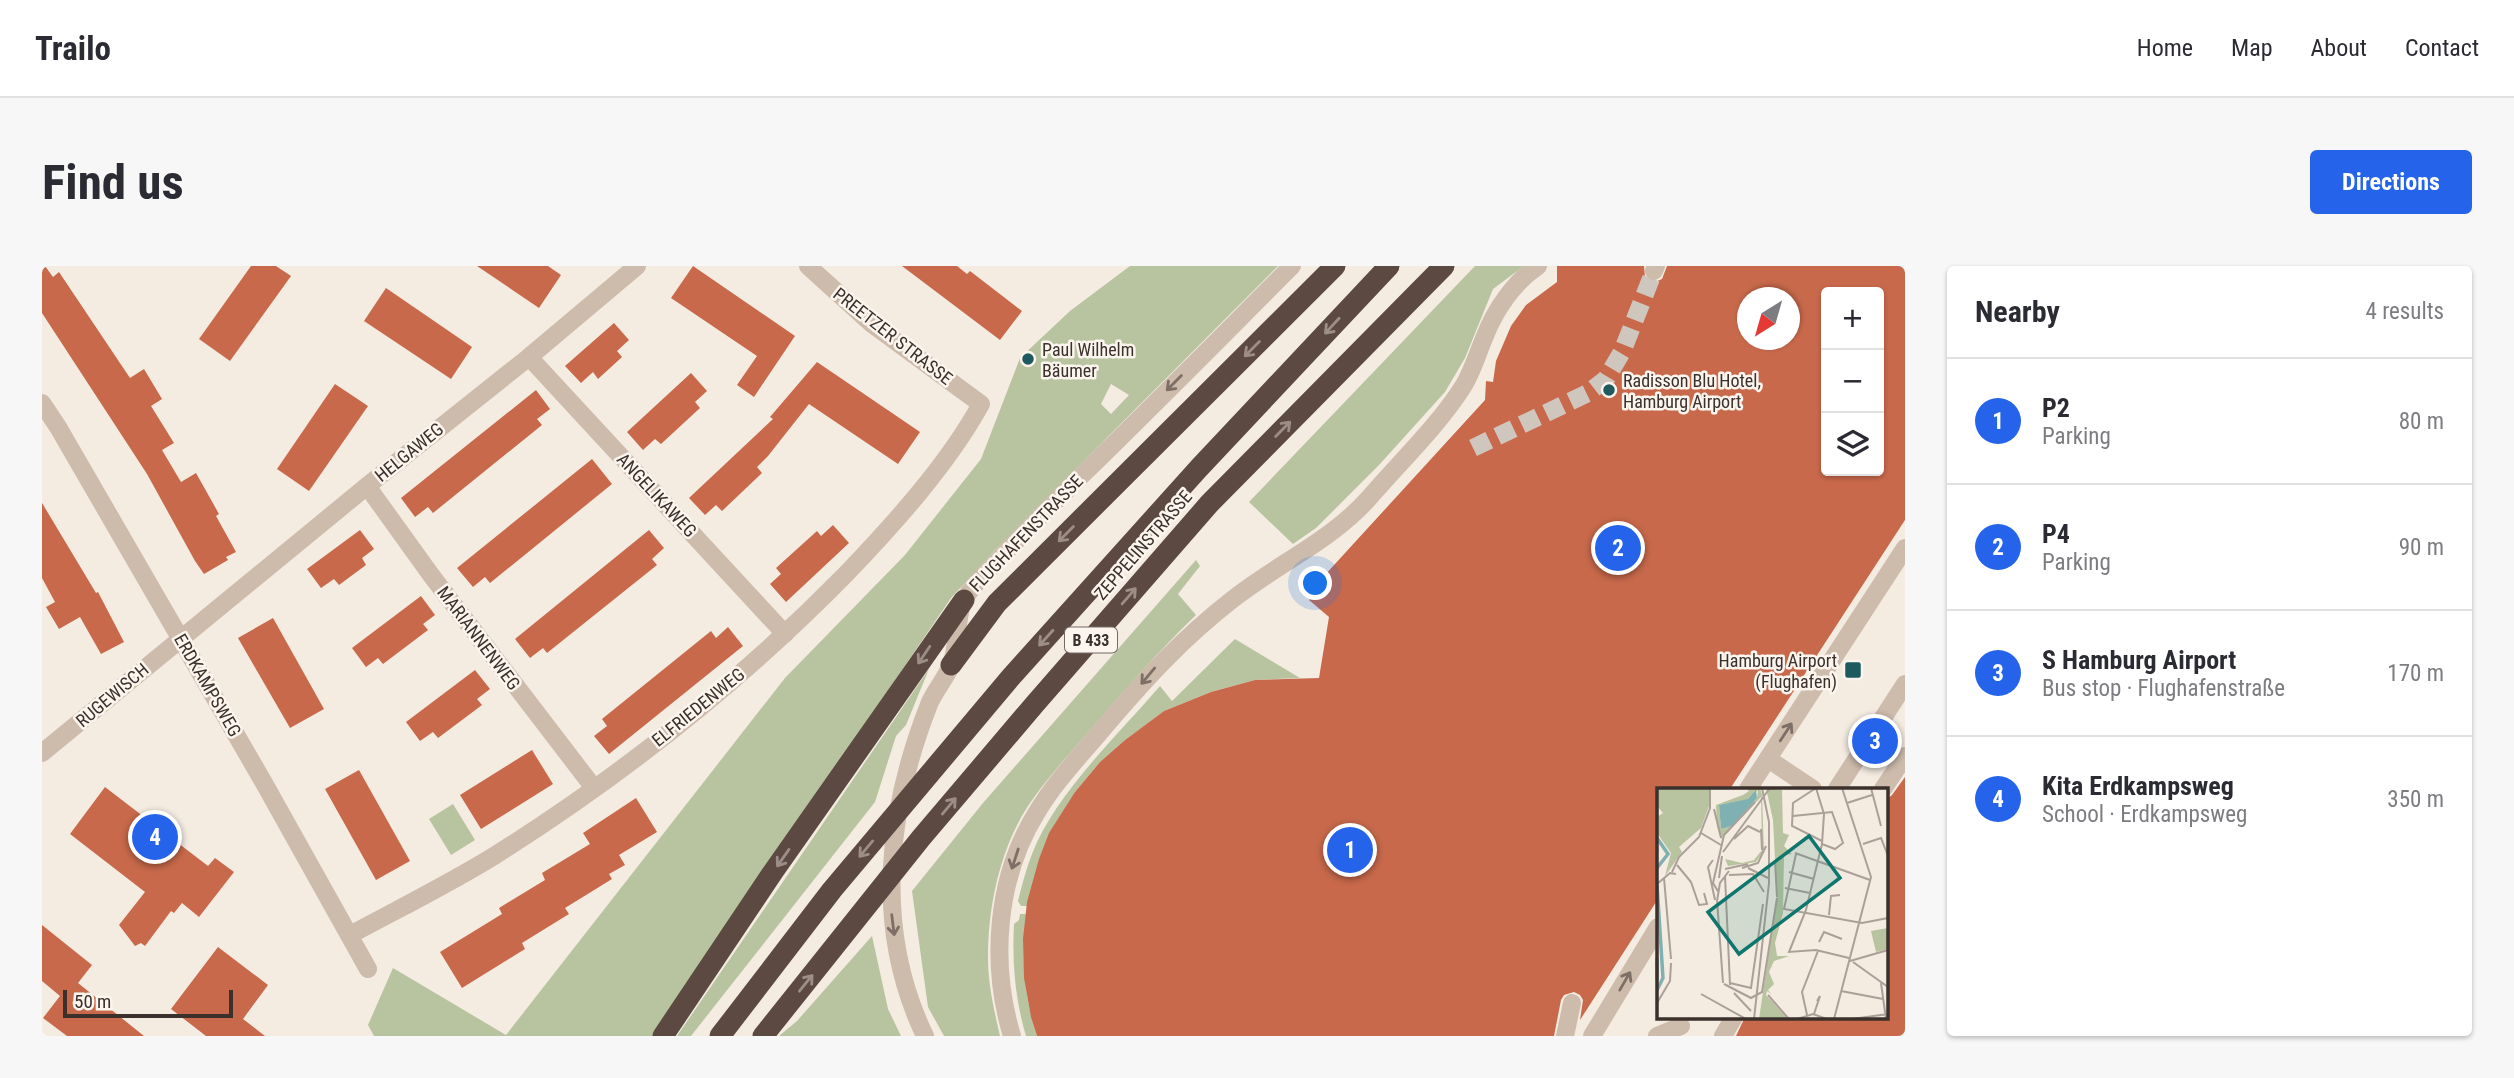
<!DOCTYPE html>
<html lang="en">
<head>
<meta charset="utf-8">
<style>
	:root { --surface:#fff; --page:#f7f7f7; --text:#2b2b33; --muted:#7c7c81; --line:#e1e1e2; --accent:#2563eb }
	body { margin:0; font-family:"Roboto Condensed",sans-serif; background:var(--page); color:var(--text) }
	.controls { position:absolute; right:21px; top:21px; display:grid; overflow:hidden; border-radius:7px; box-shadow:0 2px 5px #0004 }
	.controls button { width:63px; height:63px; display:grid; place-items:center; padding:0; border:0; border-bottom:2px solid var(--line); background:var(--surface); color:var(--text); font:35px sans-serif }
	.compass { position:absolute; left:1695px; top:21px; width:63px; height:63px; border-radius:50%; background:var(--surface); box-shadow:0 2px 5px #0004; rotate:217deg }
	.scale { position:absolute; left:21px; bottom:18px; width:170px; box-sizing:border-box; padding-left:7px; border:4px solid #3b302b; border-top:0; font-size:19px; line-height:24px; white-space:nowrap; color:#3b302b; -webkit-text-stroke:5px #fbf5ee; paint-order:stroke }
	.you { position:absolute; left:1274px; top:318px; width:24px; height:24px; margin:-18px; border:5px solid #fff; border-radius:50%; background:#1a73e8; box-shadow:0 0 0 10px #1a73e833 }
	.badge { display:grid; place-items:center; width:46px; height:46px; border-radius:50%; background:var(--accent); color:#fff; font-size:23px; font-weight:700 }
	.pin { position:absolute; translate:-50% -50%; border:4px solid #fff; box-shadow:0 2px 7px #0006 }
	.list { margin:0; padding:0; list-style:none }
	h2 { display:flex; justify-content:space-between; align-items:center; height:91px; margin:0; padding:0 28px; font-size:30px }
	h2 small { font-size:23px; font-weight:400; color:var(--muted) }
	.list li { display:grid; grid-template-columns:46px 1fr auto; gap:21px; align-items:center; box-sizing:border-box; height:126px; padding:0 28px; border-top:2px solid var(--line) }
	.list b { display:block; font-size:26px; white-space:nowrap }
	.list p { margin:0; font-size:23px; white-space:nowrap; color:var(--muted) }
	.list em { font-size:23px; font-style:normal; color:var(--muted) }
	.icon { flex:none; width:38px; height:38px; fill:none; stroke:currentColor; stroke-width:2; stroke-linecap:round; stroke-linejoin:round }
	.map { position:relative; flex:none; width:1863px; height:770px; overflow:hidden; border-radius:7px }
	header { display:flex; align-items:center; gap:42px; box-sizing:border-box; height:98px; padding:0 35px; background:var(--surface); border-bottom:2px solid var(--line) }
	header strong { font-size:33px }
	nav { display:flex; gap:38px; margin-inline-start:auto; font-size:24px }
	.intro { display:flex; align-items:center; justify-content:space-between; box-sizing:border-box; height:168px; padding:0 42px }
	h1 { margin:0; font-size:49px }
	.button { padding:18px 32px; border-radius:7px; background:var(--accent); color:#fff; font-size:24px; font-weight:700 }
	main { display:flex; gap:42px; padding:0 42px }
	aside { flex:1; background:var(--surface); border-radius:7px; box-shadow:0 2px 5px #0004 }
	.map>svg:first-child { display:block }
	.green { fill:#b8c4a0; fill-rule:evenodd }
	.building { fill:#c8694b; fill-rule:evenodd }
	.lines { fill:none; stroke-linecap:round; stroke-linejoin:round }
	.minor-tunnel { stroke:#cfc6bd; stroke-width:18; stroke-dasharray:18 9; stroke-linecap:butt }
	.minor { stroke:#cdbbac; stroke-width:18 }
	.highway { stroke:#5c4a42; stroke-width:21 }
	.oneway { stroke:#9c8e87 }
	.oneway2 { stroke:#7d6f65 }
	.poi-dot { fill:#1f5a5e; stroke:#fbf5ee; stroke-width:2.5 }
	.labels { text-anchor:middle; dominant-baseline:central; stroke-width:5; stroke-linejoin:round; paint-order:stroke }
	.shield { fill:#fbf5ee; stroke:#756b66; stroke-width:2 }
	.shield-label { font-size:16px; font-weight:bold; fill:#3b302b }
	.street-label { font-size:18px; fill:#3b302b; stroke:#fbf5ee }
	.poi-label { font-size:18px; fill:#3b302b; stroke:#fbf5ee; text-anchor:start }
	.inset-river { fill:none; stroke:#7fb0b2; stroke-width:3.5 }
	.inset-road { fill:none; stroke:#aaa098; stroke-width:2 }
	.view { fill:#0f766e; fill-opacity:0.15; stroke:#0f766e; stroke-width:3.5 }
	.inset-edge { fill:none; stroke:#3b302b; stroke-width:3.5 }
</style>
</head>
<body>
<header>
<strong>Trailo</strong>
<nav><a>Home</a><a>Map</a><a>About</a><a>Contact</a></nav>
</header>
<div class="intro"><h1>Find us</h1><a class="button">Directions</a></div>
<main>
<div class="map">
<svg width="1863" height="770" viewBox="0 0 1863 770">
	<rect width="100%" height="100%" fill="#f4ebe1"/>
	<g class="green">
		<path d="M 1088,0 L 1236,0 L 953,284 L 909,332 L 611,770 L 332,770 L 326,759 L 351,702 L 464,769 L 743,412 L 863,289 L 939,193 L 978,92 L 1028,45 ZM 1069,118 L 1087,129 L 1069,148 L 1059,138 Z"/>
		<polygon points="1433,0 1482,0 1451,23 1423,92 1403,126 1337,199 1274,262 1251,278 1207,236"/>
		<path d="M 1154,294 L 1158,300 L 1136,328 L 1154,349 C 1117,385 1084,422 1050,462 C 1028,487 1005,512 986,540 C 958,583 946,640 946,692 C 946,718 952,744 958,770 L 902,770 L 886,741 L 870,625 L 941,537 Z"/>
		<path d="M 1193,373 L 1258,412 L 1213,414 L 1169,426 L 1122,445 L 1083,474 L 1058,496 L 1033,526 L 985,640 L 979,640 L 976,635 C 980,619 984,603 990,588 C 1013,528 1076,469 1118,420 L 1130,435 Z"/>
		<polygon points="887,403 864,459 854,470 833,536 649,770 635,770"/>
		<polygon points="411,538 433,574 409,589 387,553"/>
		<path d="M 978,648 L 984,648 C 979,690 982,730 995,770 L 984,770 C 973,733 970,697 972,658 L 977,654 Z"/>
		<polygon points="830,670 846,743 859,770 737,770 755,755"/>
	</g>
	<g class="building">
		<polygon points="0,0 3,0 11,11 17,6 88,112 102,103 120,133 109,140 132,177 120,184 139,216 154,207 177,248 174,250 194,286 184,291 186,294 162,308 153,295 105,208 0,47"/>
		<polygon points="209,0 234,0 249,10 188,95 157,73"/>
		<polygon points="435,0 506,0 519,9 497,42"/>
		<polygon points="651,0 753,70 712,131 695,119 715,90 629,32"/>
		<polygon points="860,0 915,0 925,8 928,5 980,45 958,74"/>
		<path d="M 1515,0 L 1602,0 L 1603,11 L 1613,16 L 1620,13 L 1625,0 L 1863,0 L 1863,254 L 1688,523 L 1616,523 L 1616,633 L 1538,754 L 1541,734 L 1538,729 L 1532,726 L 1522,729 L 1519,734 L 1512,770 L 995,770 L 989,751 L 982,712 L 981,673 L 985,636 L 997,593 L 1007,567 L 1033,526 L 1058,496 L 1083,474 L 1122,445 L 1169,426 L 1213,414 L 1277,412 L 1287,351 L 1267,334 L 1286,313 L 1282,310 L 1443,134 L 1444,115 L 1451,116 L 1454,95 L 1469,60 L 1484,39 L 1515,16 ZM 1784,26 L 1837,26 L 1837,205 L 1784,205 ZM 1705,32 L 1747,32 L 1747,74 L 1705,74 Z"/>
		<polygon points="344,22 430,81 409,113 322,55"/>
		<polygon points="572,57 587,74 575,85 580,91 556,113 551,106 539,117 523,100"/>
		<polygon points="775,96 878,166 856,198 767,138 726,190 715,201 720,207 680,245 674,239 663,249 647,232 731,153 728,151"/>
		<polygon points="649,107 665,125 653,136 658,142 619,178 613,173 601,184 585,166"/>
		<polygon points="293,118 326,140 267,225 235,203"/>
		<polygon points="494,124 508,143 495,153 500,159 391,247 386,241 373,251 359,232"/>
		<polygon points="550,193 570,218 448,317 443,311 431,321 415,302"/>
		<polygon points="0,237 54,327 56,326 82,376 59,388 38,351 17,363 4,341 13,336 0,312"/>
		<polygon points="791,259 807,277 744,336 728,318 739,308 734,302 775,265 779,270"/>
		<polygon points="318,264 332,283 320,292 324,299 297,319 292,313 279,322 265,303"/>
		<polygon points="607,264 622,282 610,293 615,299 505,387 501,382 488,392 473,373"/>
		<polygon points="379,330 393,349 381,358 386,364 341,398 336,392 324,401 310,382"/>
		<polygon points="231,352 282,443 248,462 196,372"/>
		<polygon points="686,361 701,380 567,488 552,470 565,460 560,453 669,365 674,372"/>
		<polygon points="433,404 448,423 435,433 440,439 396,472 391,466 378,475 364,456"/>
		<polygon points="490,484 511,518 439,563 418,529"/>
		<polygon points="317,504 368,595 334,614 283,523"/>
		<polygon points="1863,511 1863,770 1694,770 1703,751 1844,751 1844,534 1850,529"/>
		<polygon points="63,521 166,600 173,592 192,606 157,651 140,637 132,647 129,645 103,680 99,677 93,680 77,659 103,626 28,568"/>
		<polygon points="594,532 615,566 577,589 583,599 567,608 570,613 523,642 527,648 480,677 483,683 420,722 398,686 460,648 457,642 503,614 500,607 548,578 541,567"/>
		<polygon points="0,659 50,699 36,717 102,770 25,770 1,752 18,730 0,715"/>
		<polygon points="176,681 226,719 201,753 223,770 164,770 129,743"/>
	</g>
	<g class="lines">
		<polyline class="minor-tunnel" points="1431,182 1546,127 1564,113 1580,86 1612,5"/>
		<g class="minor">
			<polyline points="1612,5 1614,0"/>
			<polyline points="487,91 743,368"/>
			<polyline points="0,137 16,161 222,517 326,703"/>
			<polyline points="325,220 389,309 552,522"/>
			<polyline points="0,487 325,220 487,91 595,0"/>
			<polyline points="1726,493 1771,523"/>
			<polyline points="1706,523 1863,282"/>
			<polyline points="1795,523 1863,418"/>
			<polyline points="1841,523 1863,490"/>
			<path d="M 308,669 C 356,643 405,619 452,590 C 579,510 699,415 804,308 C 852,258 906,198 939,138 L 830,58 L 766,0"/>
			<path d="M 883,770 C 831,662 845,544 888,436 C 894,423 904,412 909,399 C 917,380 913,349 923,332 C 932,317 946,305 958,292 C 984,264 1012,237 1040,209 C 1111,140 1180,70 1250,0"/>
			<path d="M 970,770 C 948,697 954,612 995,546 C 1014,514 1041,487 1064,459 C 1105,411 1141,372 1191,333 C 1235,298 1289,275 1327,232 C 1358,196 1397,159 1422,119 C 1431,104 1436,86 1443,70 C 1453,44 1472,16 1496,0"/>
			<polyline points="1523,770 1530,737"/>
			<polyline points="1550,770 1616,661"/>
			<polyline points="1615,770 1639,760"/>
			<polyline points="1681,770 1692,751"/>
		</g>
		<g class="highway">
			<polyline points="909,399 955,337 1293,0"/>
			<polyline points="621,770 731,606 922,334"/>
			<polyline points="678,770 790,624 969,411 1157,202 1347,0"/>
			<polyline points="721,770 879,572 992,439 1167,238 1402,0"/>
		</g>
	</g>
	<defs><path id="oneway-shaft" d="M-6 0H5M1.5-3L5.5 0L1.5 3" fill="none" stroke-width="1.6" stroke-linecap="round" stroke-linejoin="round" transform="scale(1.75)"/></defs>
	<g class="oneway">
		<use href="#oneway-shaft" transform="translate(1290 60) rotate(133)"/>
		<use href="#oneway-shaft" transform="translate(1210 83) rotate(135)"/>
		<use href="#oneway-shaft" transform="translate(1241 163) rotate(-45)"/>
		<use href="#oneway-shaft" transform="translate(1024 268) rotate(135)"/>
		<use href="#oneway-shaft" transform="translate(1087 330) rotate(-49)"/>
		<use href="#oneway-shaft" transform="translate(1004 372) rotate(132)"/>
		<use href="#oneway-shaft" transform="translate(882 389) rotate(124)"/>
		<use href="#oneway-shaft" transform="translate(907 540) rotate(-50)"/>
		<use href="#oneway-shaft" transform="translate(824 583) rotate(130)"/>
		<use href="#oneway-shaft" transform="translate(741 592) rotate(125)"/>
		<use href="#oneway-shaft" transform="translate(764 717) rotate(-51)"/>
	</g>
	<g class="oneway2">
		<use href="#oneway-shaft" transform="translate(1132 117) rotate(135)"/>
		<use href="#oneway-shaft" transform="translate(1106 410) rotate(130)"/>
		<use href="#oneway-shaft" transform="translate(1744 466) rotate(-57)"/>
		<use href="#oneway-shaft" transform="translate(973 593) rotate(108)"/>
		<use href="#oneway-shaft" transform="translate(851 659) rotate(83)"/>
		<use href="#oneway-shaft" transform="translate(1583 715) rotate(-60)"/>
	</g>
	<g class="poi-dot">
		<circle cx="986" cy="93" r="7"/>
		<circle cx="1567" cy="124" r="7"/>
		<rect x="1802" y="395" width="18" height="18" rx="3.5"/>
	</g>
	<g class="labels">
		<rect class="shield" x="1023" y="361.5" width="52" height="25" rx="5"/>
		<g class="shield-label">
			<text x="1049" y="374">B 433</text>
		</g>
		<g class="street-label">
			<text transform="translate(851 70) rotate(38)">PREETZER STRASSE</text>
			<text transform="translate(367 186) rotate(-39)">HELGAWEG</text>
			<text transform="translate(615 229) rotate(47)">ANGELIKAWEG</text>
			<text transform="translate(984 267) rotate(-46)">FLUGHAFENSTRASSE</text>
			<text transform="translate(1101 279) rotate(-49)">ZEPPELINSTRASSE</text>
			<text transform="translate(437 372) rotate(53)">MARIANNENWEG</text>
			<text transform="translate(166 419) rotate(60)">ERDKAMPSWEG</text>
			<text transform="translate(70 429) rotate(-40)">RUGEWISCH</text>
			<text transform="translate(656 441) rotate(-39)">ELFRIEDENWEG</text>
		</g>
		<g class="poi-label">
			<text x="1000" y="83">Paul Wilhelm<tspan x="1000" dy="21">Bäumer</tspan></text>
			<text x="1581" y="114">Radisson Blu Hotel,<tspan x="1581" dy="21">Hamburg Airport</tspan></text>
			<text x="1795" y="394" text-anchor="end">Hamburg Airport<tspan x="1795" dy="21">(Flughafen)</tspan></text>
		</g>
	</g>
	<g transform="translate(1615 522)">
		<rect width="231" height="231" fill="#f4ebe1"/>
		<path d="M 0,0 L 52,0 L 52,18 L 44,40 L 22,59 L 25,64 L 8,88 L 14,65 L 0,45 L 0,29 L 6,25 L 0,18 ZM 89,0 L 103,0 L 105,7 L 107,63 L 99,74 L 71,78 L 68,71 L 85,75 L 97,72 L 105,62 L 104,9 L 64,51 L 60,38 L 59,17 L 86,7 L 92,3 ZM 101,2 L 100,10 L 75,38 L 64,41 L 62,17 L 90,12 ZM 109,0 L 125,2 L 126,45 L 132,47 L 127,58 L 135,66 L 127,67 L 126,125 L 118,155 L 120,168 L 132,168 L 117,173 L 112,184 L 117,196 L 111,202 L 114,206 L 110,203 L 109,207 L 131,231 L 102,231 L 120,109 L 116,32 ZM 231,140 L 231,161 L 219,164 L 214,143 Z" fill="#b8c4a0" fill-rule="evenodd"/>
		<path d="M 99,2 L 100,10 L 75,38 L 64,41 L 62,17 L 91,11 Z" fill="#7fb0b2"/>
		<path class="inset-river" d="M 0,50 L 11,66 L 0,80M 0,97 L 6,190 L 0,202M 0,170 L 0,192"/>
		<path class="inset-road" d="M 159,0 L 167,26 L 165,56 L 149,122 L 132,164 L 159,162 L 192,170M 159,0 L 136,15 L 135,38 L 165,53M 214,0 L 224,38M 190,15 L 215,7M 57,21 L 64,50M 136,28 L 175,24 L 186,55 L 178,61 L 165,56M 104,41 L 105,62M 44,45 L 64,57M 77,51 L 91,38 L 103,44M 206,56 L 224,50 L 231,68M 66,64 L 113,0M 138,65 L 213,92M 139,66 L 127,121 L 205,135 L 231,130M 56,72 L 51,79 L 58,112M 118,73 L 120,109M 20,77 L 34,94 L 42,117 L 50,116 L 47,105M 85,80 L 101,75 L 109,58M 91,80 L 111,90M 68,81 L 91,76M 15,84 L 22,69 L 42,49 L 53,20 L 53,0M 132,84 L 157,91M 72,87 L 96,86 L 107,104M 68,88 L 73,197M 7,90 L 14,171M 62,90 L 65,68M 0,96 L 13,85 L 19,86M 128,100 L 153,105M 62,105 L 56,95 L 67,47 L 98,14M 60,112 L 66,195M 60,113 L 63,95 L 72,83M 172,127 L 174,108 L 183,107M 162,154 L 167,144 L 185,151M 193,173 L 231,162M 196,174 L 231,199M 73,195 L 94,200 L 106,116M 224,195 L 229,231M 67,196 L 94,210 L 105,204 L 120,110M 184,203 L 226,211M 77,205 L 94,223M 44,206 L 89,231M 111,207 L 132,231M 0,215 L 13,193 L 14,175M 157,226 L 163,208 L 160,213M 150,227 L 145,204 L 161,163M 97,231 L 112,95 L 112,34 L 105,0M 140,231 L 156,226 L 170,231M 177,231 L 214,89 L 185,0M 195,231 L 231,226"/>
		<path class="view" d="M 152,48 L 183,90 L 82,166 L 51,124 Z"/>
		<rect width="231" height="231" class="inset-edge"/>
	</g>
</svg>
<div class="controls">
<button>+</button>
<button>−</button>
<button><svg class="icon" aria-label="layers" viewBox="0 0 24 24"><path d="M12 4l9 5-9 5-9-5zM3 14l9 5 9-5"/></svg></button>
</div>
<svg class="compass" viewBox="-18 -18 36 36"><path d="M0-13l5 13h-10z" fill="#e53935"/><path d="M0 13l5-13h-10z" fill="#7c7c81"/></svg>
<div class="scale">50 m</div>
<div class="you"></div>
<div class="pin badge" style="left:1308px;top:584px">1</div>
<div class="pin badge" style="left:1576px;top:282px">2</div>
<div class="pin badge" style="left:1833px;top:475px">3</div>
<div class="pin badge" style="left:113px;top:571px">4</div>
</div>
<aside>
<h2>Nearby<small>4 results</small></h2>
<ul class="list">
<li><span class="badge">1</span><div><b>P2</b><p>Parking</p></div><em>80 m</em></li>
<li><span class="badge">2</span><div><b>P4</b><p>Parking</p></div><em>90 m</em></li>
<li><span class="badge">3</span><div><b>S Hamburg Airport</b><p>Bus stop · Flughafenstraße</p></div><em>170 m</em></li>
<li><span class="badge">4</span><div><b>Kita Erdkampsweg</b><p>School · Erdkampsweg</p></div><em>350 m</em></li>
</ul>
</aside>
</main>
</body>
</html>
